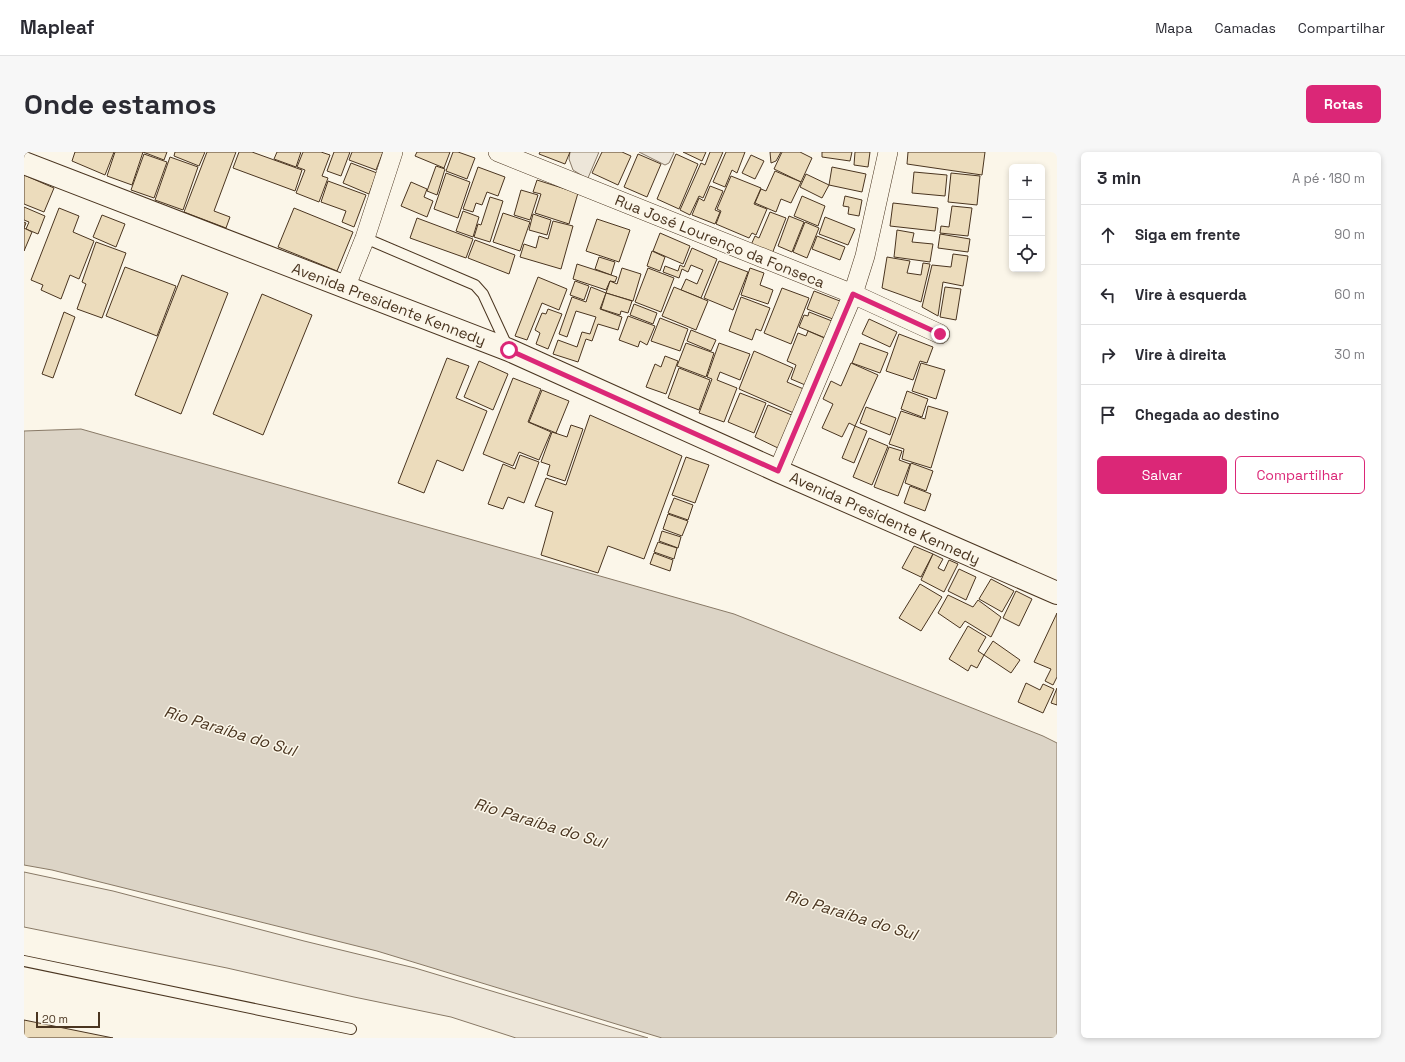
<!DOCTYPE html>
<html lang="pt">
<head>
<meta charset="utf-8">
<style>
	:root { --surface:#fff; --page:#f7f7f7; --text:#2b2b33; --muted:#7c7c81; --line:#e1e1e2; --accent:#db2777 }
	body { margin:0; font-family:"Space Grotesk",sans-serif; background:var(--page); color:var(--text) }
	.controls { position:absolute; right:12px; top:12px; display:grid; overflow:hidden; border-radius:6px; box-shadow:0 2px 6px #0003 }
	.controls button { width:36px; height:36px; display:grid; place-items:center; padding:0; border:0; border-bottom:1px solid var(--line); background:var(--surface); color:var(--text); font:20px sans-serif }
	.scale { position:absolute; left:12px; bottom:10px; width:64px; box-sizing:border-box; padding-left:4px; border:2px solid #4a3520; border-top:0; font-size:11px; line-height:14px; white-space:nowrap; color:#4a3520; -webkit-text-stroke:3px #fbf6e9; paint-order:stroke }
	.stop { position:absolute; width:12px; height:12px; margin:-9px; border:3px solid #db2777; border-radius:50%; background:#fff }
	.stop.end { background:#db2777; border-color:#fff; box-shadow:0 1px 4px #0008 }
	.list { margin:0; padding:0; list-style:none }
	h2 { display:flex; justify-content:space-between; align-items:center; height:52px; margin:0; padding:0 16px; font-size:17px }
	h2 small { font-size:13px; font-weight:400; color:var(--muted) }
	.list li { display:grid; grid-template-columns:26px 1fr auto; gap:12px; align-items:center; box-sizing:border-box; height:60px; padding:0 16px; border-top:1px solid var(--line) }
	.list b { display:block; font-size:15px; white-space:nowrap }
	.list em { font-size:13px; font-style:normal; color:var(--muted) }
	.actions { display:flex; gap:8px; padding:12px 16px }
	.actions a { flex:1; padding:9px 0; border:1px solid var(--accent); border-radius:6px; text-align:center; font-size:14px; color:var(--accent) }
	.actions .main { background:var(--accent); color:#fff }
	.icon { flex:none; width:22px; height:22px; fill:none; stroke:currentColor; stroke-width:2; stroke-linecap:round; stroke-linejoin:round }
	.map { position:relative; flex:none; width:1033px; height:886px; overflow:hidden; border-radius:6px }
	header { display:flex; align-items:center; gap:24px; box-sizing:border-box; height:56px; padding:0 20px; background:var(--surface); border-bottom:1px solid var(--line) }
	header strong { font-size:19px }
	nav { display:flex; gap:22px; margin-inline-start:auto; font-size:14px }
	.intro { display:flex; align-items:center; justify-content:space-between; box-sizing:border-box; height:96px; padding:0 24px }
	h1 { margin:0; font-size:28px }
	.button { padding:10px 18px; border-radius:6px; background:var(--accent); color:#fff; font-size:14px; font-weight:700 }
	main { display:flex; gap:24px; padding:0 24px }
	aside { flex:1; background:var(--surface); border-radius:6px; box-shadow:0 2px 6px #0003 }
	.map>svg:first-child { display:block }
	.green { fill:#ede6d9; stroke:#887966 }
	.water { fill:#dcd4c6; stroke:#887966 }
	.building { fill:#ecdcbc; stroke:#4a3520 }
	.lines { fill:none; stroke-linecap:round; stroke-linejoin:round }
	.lane-casing { stroke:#4a3520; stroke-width:12 }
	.street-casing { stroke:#4a3520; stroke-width:20 }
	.secondary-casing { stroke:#4a3520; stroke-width:24 }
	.lane { stroke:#fbf6e9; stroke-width:10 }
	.street { stroke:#fbf6e9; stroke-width:19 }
	.secondary { stroke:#fbf6e9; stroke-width:22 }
	.route { stroke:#db2777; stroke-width:5 }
	.labels { text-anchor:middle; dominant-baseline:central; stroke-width:3; stroke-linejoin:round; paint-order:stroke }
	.street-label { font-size:15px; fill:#4a3520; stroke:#fbf6e9 }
	.water-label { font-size:16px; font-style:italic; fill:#4a3520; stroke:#fbf6e9 }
</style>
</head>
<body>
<header>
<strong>Mapleaf</strong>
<nav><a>Mapa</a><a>Camadas</a><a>Compartilhar</a></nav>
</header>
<div class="intro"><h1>Onde estamos</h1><a class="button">Rotas</a></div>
<main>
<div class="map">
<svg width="1033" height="886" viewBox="0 0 1033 886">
	<rect width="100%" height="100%" fill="#fbf6e9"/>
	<g class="green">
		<polygon points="546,0 575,0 564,26 562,26 549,18 545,7"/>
		<polygon points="615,0 650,0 650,1 645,11 641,13"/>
		<polygon points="0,720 89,739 280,789 391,816 624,886 492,886 427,865 330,845 203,816 0,775"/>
	</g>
	<polygon class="water" points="57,277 710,462 1019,584 1033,591 1033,886 638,886 353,799 28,718 0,713 0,279"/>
	<g class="building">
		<polygon points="51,0 90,0 81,23 48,9"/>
		<polygon points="91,0 119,0 108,33 83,24"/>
		<polygon points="119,0 143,0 140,8"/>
		<polygon points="151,0 181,0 175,14 150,4"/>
		<polygon points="183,0 212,0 190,59 206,65 202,76 160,60"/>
		<polygon points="215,0 228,0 278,18 271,39 209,16"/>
		<polygon points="253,0 277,0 272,15 250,7"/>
		<polygon points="279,0 297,0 306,3 298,24 304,26 295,50 272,41 281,18 273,15"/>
		<polygon points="310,0 326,0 317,24 303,19"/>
		<polygon points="328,0 359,0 352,18 325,8"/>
		<polygon points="393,0 426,0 420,16 391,4"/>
		<polygon points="429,0 434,0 451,6 443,27 422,19"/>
		<polygon points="516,0 546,0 541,12 515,2"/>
		<polygon points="578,0 598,0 607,4 594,33 568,21"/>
		<polygon points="659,0 682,0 678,9"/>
		<polygon points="686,0 699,0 679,46 675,44 666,63 656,58 677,11 681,13"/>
		<polygon points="702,0 721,0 713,21 708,18 701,35 689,30"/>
		<polygon points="746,0 757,0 752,9 747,11"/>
		<polygon points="758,0 776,0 788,6 777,30 750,17"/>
		<polygon points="798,0 828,0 826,9 798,5"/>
		<polygon points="831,0 846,0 844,15 830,13"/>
		<polygon points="884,0 961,0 958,23 883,12"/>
		<polygon points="120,2 143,10 130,46 107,38"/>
		<polygon points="614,2 637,12 623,45 600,35"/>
		<polygon points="652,2 674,12 655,57 633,47"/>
		<polygon points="727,3 740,9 731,27 718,21"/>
		<polygon points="146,5 174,15 159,58 131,48"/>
		<polygon points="327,11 353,21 345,42 319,31"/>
		<polygon points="412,14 421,17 413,43 403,39"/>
		<polygon points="454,15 481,25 474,44 463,40 458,53 452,51 449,60 439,57"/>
		<polygon points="808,15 842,22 838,40 805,33"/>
		<polygon points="751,19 777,30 767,51 757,47 752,60 731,51 737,37 742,39"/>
		<polygon points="890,20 923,23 921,44 888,41"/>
		<polygon points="422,21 446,30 434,66 410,57"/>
		<polygon points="927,21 956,24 953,53 924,50"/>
		<polygon points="782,22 805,33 798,46 776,35"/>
		<polygon points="0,23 30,36 20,60 0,52"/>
		<polygon points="707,24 737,36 730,52 743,57 732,83 728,81 725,86 692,72 697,59 693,57"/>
		<polygon points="513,28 554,41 545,72 511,61 517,42 509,40"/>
		<polygon points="304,29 342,43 330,75 318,70 322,59 297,50"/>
		<polygon points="387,30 403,37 400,45 409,49 403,65 377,54"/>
		<polygon points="686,34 699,39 691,58 696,60 691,72 668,63 675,46 680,49"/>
		<polygon points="497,38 514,43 506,68 490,63"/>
		<polygon points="778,44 801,54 794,74 770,64"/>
		<polygon points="821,44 838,48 835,64 824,62 825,55 819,54"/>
		<polygon points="466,45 479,49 466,90 450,85 454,72 457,73"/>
		<polygon points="869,51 914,56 911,79 866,74"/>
		<polygon points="928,54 948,56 944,84 916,81 917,74 925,75"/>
		<polygon points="0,55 21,64 14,82 2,77 5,70 0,68"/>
		<polygon points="35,56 55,64 49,80 70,89 55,127 46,123 37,147 17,138 19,133 7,128"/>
		<polygon points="270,56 329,80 313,119 254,95"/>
		<polygon points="439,59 455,65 449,85 432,79"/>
		<polygon points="746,60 762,66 748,102 727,93 731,84 735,86"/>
		<polygon points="479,61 506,70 496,99 469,90"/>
		<polygon points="509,62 527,68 523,83 505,78"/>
		<polygon points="78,63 101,72 92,95 69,85"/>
		<polygon points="765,64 780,70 768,100 754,94"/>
		<polygon points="801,65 831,77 824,93 795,82"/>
		<polygon points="393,66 449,87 442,106 386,86"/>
		<polygon points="573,67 606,78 595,110 562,99"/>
		<polygon points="529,69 549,74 537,117 496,105 500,92 512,96 515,84 524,87"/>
		<polygon points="0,70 2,71 0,76 8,80 0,99"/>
		<polygon points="781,70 795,76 783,106 769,100"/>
		<polygon points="873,78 890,81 888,90 909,92 906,110 870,105"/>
		<polygon points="636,81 666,94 659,112 629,99"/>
		<polygon points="916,82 946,87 944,100 914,96"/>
		<polygon points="793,84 821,95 816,108 788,97"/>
		<polygon points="451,88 491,103 485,122 444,106"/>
		<polygon points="72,90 102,101 78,166 53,157 62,132 58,130"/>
		<polygon points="668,96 693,107 677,146 657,138 662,127 673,132 679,118 667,113 664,120 658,117 655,126 639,120 641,114 654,119 656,113 660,115"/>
		<polygon points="628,99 641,105 636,119 623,114"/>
		<polygon points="929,102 944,104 939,134 919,130 914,164 898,155 908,113 927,115"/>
		<polygon points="575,105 591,110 587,123 571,117"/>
		<polygon points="863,105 886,109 883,121 897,123 899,111 906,112 897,150 858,136"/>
		<polygon points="695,109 724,120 709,158 680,146"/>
		<polygon points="553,112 593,125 591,130 586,129 582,138 549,127"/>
		<polygon points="101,115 152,134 133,184 82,164"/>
		<polygon points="598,116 617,122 609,149 582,141 586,129 593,132"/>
		<polygon points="624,116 650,126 637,160 611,150"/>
		<polygon points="726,116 740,121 736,133 749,138 744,152 717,143"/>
		<polygon points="158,123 204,141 157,262 111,243"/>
		<polygon points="514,125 543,137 535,158 518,151 503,188 491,184"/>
		<polygon points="551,129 565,134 560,148 546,143"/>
		<polygon points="567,135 582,141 576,157 598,165 594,178 574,172 568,189 562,187 554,210 529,202 534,188 553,195 558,180 566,182 572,165 552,159 543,185 535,182 548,145 562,150"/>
		<polygon points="650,135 684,149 672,178 638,164"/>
		<polygon points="921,135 937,137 932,168 916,165"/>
		<polygon points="758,136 785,146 767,192 740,181"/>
		<polygon points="790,139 821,151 814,169 783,157"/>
		<polygon points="582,141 608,149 604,161 597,159 596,163 577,157"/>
		<polygon points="238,142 288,163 239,283 189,262"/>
		<polygon points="717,145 746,156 737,179 732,177 728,188 705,179"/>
		<polygon points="610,152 633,161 629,172 606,163"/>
		<polygon points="524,157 538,162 524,197 512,192 516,181 511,178 518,161 522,162"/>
		<polygon points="40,160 51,165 29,226 18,222"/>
		<polygon points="785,160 813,171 806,188 775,175 780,163 784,164"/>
		<polygon points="604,164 631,174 623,193 616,189 614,195 595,188"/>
		<polygon points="636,166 664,177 656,199 627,189"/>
		<polygon points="845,167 873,180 866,195 838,182"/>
		<polygon points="667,178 692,188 687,199 663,189"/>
		<polygon points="784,179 805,188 786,235 767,227 772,213 763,209 774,181 782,184"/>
		<polygon points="875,182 909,195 903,211 896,209 889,228 862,219"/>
		<polygon points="662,191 690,201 682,225 653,214"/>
		<polygon points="695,191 726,202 716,228 696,220 693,228 713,236 700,270 675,261 688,227 683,225"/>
		<polygon points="836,191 864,201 856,221 828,211"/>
		<polygon points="730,199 769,216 763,230 782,238 772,262 715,237"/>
		<polygon points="641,204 654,209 642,242 622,235 631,212 637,215"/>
		<polygon points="423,206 445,214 432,246 463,259 439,319 413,308 400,341 374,331"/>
		<polygon points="455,209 484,222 469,258 440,245"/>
		<polygon points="827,211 854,223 831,274 825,271 818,285 798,276 809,252 799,247 807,229 817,234"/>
		<polygon points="897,211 921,218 912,247 888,239"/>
		<polygon points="655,216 686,228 675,258 644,246"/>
		<polygon points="489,226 517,237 504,270 527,280 515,308 495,300 489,314 459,302"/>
		<polygon points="518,238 545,249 532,281 505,270"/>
		<polygon points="883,239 904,247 898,265 877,257"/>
		<polygon points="716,241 742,251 730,281 704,270"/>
		<polygon points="744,253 770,264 756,297 731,285"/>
		<polygon points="904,254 924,260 907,316 878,307 880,297 865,292 877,259 901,267"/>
		<polygon points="842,255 872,266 866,283 836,271"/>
		<polygon points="566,263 658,304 620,407 584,394 574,421 517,403 529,360 511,354 522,326 542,333"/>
		<polygon points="547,273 559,277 541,329 523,323 526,313 517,310 528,280 543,285"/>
		<polygon points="831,274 843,279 830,311 818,306"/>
		<polygon points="845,286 864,294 848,333 829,325"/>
		<polygon points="865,295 878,299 875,308 886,312 874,344 850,335"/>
		<polygon points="496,303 515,310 500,351 484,345 479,357 464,352 479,312 491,317"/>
		<polygon points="662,305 685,313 671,351 648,343"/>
		<polygon points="887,311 909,319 902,339 881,331"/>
		<polygon points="886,334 907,342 901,359 880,351"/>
		<polygon points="650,346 669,353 664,368 644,361"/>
		<polygon points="644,362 664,369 658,384 639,377"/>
		<polygon points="638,379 657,385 654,396 635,389"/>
		<polygon points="634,390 653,396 650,407 630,400"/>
		<polygon points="890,394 909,402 897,425 878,416"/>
		<polygon points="630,401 649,408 646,419 626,412"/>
		<polygon points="909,402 919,407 914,416 920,419 925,408 934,412 920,440 897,428"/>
		<polygon points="935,417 952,425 942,448 924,439"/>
		<polygon points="967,427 990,439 978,460 955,447"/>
		<polygon points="896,432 918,445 897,479 875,466"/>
		<polygon points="992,439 1008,447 995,474 979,466"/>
		<polygon points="924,443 949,455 954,448 977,465 967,485 941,469 936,476 914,461"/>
		<polygon points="1033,461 1033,525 1029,533 1021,529 1027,517 1010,510"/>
		<polygon points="944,474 962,485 954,499 960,503 953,516 947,513 944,519 925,507"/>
		<polygon points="969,489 996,508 987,521 960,503"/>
		<polygon points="1002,531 1016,538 1019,532 1030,537 1019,561 994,550"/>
		<polygon points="1033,536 1033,553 1027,551"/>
		<polygon points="0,868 89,886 0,886"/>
	</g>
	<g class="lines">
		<defs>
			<g id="lane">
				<polyline points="341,86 451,133 459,142 484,196"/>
				<polyline points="0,809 327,877"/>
			</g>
			<g id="street">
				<polyline points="474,0 829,142 916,182"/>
				<polyline points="321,136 341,86 369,0"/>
				<polyline points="754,319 829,142 841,104 864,0"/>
			</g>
			<polyline id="secondary" points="0,11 485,198 754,319 1033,441"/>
		</defs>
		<use href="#lane" class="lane-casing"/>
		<use href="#street" class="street-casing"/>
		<use href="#secondary" class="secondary-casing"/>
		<use href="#lane" class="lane"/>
		<use href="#street" class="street"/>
		<use href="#secondary" class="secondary"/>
	</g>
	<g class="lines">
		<polyline class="route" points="485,198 754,319 829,142 916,182"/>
	</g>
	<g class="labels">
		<g class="street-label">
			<text transform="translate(696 89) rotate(22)">Rua José Lourenço da Fonseca</text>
			<text transform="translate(365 152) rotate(21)">Avenida Presidente Kennedy</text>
			<text transform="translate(861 366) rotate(24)">Avenida Presidente Kennedy</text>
		</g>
		<g class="water-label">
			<text transform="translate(206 579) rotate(17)">Rio Paraíba do Sul</text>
			<text transform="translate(516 671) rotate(17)">Rio Paraíba do Sul</text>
			<text transform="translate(827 763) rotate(17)">Rio Paraíba do Sul</text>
		</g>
	</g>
</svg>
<div class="controls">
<button>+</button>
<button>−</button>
<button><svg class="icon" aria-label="locate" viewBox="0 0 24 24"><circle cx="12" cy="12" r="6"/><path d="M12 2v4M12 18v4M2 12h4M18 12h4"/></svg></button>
</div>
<div class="scale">20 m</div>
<div class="stop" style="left:485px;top:198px"></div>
<div class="stop end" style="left:916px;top:182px"></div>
</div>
<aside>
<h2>3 min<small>A pé · 180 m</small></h2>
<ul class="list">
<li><svg class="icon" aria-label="ahead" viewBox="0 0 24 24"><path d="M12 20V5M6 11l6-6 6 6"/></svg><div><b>Siga em frente</b></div><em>90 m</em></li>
<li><svg class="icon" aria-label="left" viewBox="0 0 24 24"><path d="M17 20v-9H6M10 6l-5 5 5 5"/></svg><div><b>Vire à esquerda</b></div><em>60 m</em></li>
<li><svg class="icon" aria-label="right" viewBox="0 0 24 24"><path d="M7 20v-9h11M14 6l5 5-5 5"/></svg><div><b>Vire à direita</b></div><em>30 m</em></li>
<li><svg class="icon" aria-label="arrive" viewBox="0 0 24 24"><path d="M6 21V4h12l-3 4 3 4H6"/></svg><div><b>Chegada ao destino</b></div></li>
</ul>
<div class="actions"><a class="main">Salvar</a><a>Compartilhar</a></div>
</aside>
</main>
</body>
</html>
